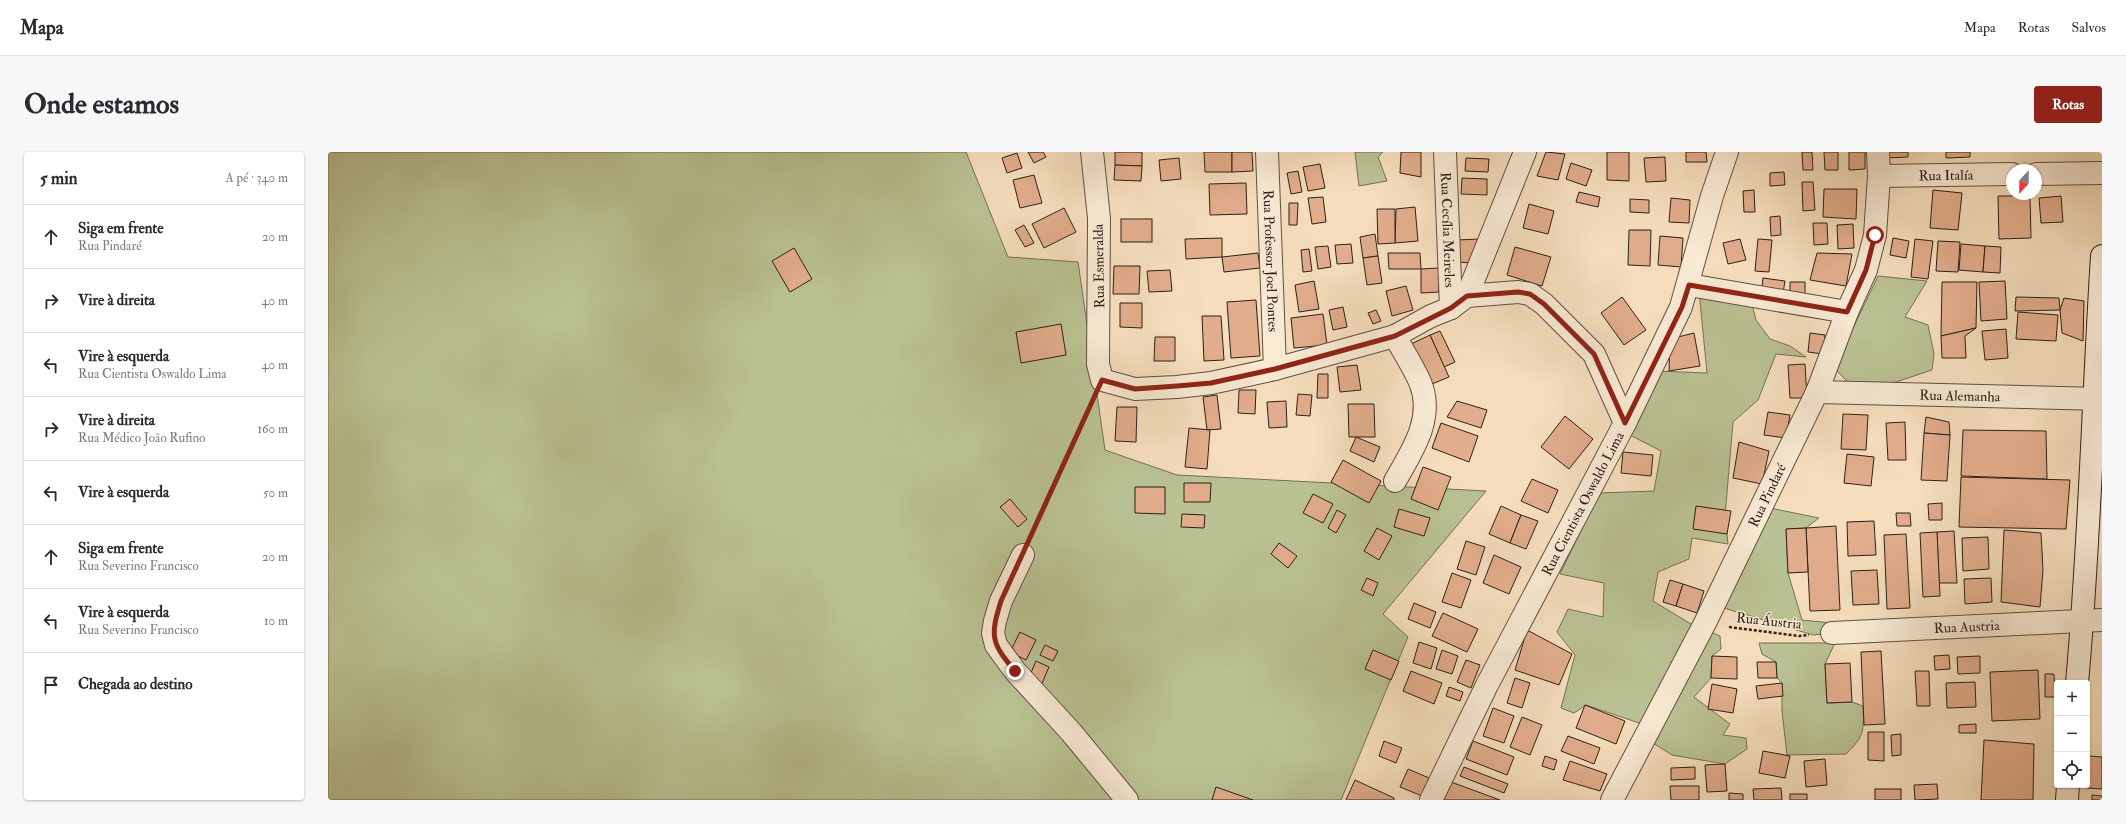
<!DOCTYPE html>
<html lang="pt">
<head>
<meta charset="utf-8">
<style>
	:root { --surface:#fff; --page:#f7f7f7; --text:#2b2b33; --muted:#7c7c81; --line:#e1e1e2; --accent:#8f2418 }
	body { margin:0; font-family:"IM FELL Double Pica",serif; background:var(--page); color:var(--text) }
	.controls { position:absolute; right:12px; bottom:12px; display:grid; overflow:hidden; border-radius:4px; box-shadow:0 1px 3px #0004 }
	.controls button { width:36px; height:36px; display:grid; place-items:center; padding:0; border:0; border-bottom:1px solid var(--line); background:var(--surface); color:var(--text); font:20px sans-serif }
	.compass { position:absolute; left:1678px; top:12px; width:36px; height:36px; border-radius:50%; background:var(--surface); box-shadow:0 1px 3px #0004; rotate:202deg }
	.stop { position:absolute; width:12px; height:12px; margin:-9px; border:3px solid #8f2418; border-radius:50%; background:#fff }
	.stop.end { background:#8f2418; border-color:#fff; box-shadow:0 1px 4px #0008 }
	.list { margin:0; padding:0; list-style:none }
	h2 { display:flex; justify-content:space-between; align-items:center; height:52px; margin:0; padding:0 16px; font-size:17px }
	h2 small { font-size:13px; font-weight:400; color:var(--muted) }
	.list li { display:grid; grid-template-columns:26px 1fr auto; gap:12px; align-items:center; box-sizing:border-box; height:64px; padding:0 16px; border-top:1px solid var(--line) }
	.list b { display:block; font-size:15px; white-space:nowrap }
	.list p { margin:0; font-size:13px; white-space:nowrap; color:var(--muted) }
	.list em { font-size:13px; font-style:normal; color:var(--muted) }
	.icon { flex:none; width:22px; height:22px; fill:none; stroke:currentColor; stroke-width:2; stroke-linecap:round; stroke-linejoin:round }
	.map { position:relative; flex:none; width:1774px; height:648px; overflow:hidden; border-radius:4px }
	header { display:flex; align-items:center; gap:24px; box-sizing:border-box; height:56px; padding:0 20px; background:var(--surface); border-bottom:1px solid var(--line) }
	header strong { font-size:19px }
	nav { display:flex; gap:22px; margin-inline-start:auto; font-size:14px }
	.intro { display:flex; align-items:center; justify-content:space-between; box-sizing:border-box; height:96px; padding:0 24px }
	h1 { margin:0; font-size:28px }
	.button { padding:10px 18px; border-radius:4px; background:var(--accent); color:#fff; font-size:14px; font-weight:700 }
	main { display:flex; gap:24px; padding:0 24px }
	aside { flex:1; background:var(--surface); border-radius:4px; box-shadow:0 1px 3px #0004 }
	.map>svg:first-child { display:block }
	.green { fill:#bac293; stroke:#747156 }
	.building { fill:#e2ad8c; stroke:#2d2019 }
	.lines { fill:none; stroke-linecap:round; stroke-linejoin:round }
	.minor-casing { stroke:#5f5042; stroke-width:24 }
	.secondary-casing { stroke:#2d2019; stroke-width:24 }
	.path { stroke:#2d2019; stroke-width:2.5; stroke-dasharray:3 2; stroke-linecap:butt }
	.minor { stroke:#f9ead4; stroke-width:22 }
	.secondary { stroke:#f9ead4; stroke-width:22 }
	.route { stroke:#8f2418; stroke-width:5 }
	.labels { text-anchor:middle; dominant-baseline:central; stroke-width:3; stroke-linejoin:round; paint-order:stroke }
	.street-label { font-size:14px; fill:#2d2019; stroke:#f9ead4 }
</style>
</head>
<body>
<header>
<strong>Mapa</strong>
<nav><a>Mapa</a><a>Rotas</a><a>Salvos</a></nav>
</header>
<div class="intro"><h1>Onde estamos</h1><a class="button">Rotas</a></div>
<main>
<aside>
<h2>5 min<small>A pé · 340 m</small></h2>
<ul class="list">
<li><svg class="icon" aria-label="ahead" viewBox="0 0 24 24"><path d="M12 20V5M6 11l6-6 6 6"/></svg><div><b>Siga em frente</b><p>Rua Pindaré</p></div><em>20 m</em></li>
<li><svg class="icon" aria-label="right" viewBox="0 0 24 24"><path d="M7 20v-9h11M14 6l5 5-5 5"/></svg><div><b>Vire à direita</b></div><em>40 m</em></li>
<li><svg class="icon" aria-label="left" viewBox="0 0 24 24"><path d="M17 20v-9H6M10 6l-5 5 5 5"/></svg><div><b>Vire à esquerda</b><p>Rua Cientista Oswaldo Lima</p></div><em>40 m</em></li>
<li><svg class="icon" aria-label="right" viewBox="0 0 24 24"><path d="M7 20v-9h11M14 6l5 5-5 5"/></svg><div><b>Vire à direita</b><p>Rua Médico João Rufino</p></div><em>160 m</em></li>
<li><svg class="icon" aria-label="left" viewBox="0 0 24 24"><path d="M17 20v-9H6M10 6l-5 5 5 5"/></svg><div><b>Vire à esquerda</b></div><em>50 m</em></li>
<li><svg class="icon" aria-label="ahead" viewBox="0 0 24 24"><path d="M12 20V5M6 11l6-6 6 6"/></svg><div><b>Siga em frente</b><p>Rua Severino Francisco</p></div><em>20 m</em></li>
<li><svg class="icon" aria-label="left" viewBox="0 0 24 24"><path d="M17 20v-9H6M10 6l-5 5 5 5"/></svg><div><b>Vire à esquerda</b><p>Rua Severino Francisco</p></div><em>10 m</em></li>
<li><svg class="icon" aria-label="arrive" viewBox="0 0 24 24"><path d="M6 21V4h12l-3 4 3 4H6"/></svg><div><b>Chegada ao destino</b></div></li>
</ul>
</aside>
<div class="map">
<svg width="1774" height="648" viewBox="0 0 1774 648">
	<rect width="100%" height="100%" fill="#f6debd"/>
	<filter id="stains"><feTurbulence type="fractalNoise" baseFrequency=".005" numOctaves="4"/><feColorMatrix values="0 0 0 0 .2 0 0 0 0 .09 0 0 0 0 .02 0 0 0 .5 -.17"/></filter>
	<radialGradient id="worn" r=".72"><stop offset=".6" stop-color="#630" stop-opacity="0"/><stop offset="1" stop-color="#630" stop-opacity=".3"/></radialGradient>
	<g class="green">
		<polygon points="0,0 638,0 680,105 750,110 777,298 849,323 1158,339 1055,462 1080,485 1013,648 0,648"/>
		<polygon points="1027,0 1055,0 1050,5 1059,29 1031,34"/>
		<polygon points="1550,124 1599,129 1577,165 1600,173 1606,202 1604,218 1532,242 1506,216"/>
		<polygon points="1371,139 1422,145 1428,168 1442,187 1462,194 1478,205 1448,202 1430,248 1405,270 1397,364 1400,392 1364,386 1361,407 1330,420 1325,449 1363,472 1392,484 1393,497 1384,504 1383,526 1366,545 1402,572 1395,583 1418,586 1419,597 1397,612 1344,603 1325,591 1314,572 1258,553 1246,561 1233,556 1247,503 1229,480 1240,457 1275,465 1276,431 1232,422 1271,341 1326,339 1333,299 1298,281 1327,219 1379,221"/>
		<polygon points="1442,356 1491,366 1478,376 1458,377 1460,421 1474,468 1504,471 1504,481 1485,483 1396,456"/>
		<path d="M 1431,491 L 1507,491 L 1497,512 L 1499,551 L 1524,550 L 1535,554 C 1536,581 1536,584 1518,602 L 1459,603 L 1454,559 L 1454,531 L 1449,526 L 1448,510 L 1434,502 Z"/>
	</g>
	<g class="building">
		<polygon points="700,0 715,0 718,5 706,11"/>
		<polygon points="787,0 814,0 814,14 787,13"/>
		<polygon points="876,0 904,0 904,20 877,20"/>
		<polygon points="904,0 924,0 925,19 904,20"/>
		<polygon points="1073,0 1093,0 1093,25 1072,21"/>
		<polygon points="1218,0 1237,2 1230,28 1209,24"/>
		<polygon points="1279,0 1301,0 1301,29 1279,28"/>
		<polygon points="1358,0 1378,0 1379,10 1358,10"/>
		<polygon points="1474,0 1484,0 1485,18 1475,18"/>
		<polygon points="1496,0 1510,0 1510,18 1497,18"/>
		<polygon points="1521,0 1537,0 1537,17 1521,18"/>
		<polygon points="1558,0 1580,0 1580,5 1558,6"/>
		<polygon points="1618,0 1642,0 1642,5 1618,6"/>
		<polygon points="689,1 694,16 679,21 674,6"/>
		<polygon points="1337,5 1338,29 1318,30 1316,6"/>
		<polygon points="851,6 853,27 833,29 831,8"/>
		<polygon points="1138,6 1161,7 1160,20 1137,19"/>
		<polygon points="1243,11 1264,18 1258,34 1238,27"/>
		<polygon points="992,12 997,36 980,39 975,15"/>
		<polygon points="787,13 814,14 813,29 786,28"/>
		<polygon points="970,19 974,40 963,42 959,21"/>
		<polygon points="1456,20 1457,33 1442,34 1442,21"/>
		<polygon points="706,23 714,51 692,56 685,28"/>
		<polygon points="1134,26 1159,27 1159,43 1133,42"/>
		<polygon points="1474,30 1485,30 1487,58 1475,59"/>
		<polygon points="918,31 919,62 882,63 881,32"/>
		<polygon points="1496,37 1529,37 1528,67 1495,65"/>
		<polygon points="1426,38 1427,60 1416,60 1415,39"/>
		<polygon points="1605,38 1634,41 1630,78 1602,76"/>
		<polygon points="1251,40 1272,45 1270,55 1248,50"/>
		<polygon points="1670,44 1702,44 1703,86 1671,87"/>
		<polygon points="1733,44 1735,70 1713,71 1711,46"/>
		<polygon points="995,45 998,70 984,72 980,46"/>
		<polygon points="1343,46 1362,48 1361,71 1341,70"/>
		<polygon points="1302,47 1321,48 1321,61 1302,60"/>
		<polygon points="961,51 970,51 969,73 961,73"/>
		<polygon points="1201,52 1226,59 1220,82 1195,76"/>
		<polygon points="1087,55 1090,89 1067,91 1068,57"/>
		<polygon points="736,56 748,80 716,96 704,72"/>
		<polygon points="1049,57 1067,57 1067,91 1050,92"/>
		<polygon points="1452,64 1453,83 1443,84 1442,65"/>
		<rect x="793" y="67" width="31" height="23"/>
		<polygon points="1485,71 1499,71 1500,92 1486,93"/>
		<polygon points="1525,72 1526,96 1510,97 1509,73"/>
		<polygon points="696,73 706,91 697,95 687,78"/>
		<polygon points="1301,78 1323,78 1322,114 1300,113"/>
		<polygon points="1047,82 1050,104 1035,106 1032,85"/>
		<polygon points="1332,84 1355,86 1353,115 1330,113"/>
		<polygon points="894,86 894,105 858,107 857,87"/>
		<polygon points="1565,86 1581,89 1578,106 1562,103"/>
		<polygon points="1151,87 1144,111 1129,110 1129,88"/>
		<polygon points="1412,87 1418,108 1400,112 1395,91"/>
		<polygon points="1430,87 1444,88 1441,120 1427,119"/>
		<polygon points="1587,87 1605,89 1600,127 1583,125"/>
		<polygon points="1610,89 1632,90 1630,120 1608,119"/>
		<polygon points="1023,92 1025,111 1009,112 1007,93"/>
		<polygon points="1633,92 1657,94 1655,120 1631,118"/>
		<polygon points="1000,94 1003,115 990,117 987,95"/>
		<polygon points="1657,94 1673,95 1672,121 1655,120"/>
		<polygon points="1187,95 1223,105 1214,134 1179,123"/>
		<polygon points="466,96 484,127 462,140 444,109"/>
		<polygon points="981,97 984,119 975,120 973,98"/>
		<polygon points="930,101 932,116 896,120 894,105"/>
		<polygon points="1060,101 1092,101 1093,117 1061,117"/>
		<polygon points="1489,101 1524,102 1518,134 1482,128"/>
		<polygon points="1050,104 1054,131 1039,133 1035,106"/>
		<polygon points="786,114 812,114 811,142 785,142"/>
		<polygon points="1111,116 1111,140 1093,141 1093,117"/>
		<polygon points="842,118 844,139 821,140 819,119"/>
		<polygon points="1435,126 1457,129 1454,147 1433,143"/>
		<polygon points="986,129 991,157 971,160 967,133"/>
		<polygon points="1677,129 1679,167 1653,169 1651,130"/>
		<polygon points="1462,130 1477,130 1477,147 1462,146"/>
		<polygon points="1614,130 1649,130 1648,176 1613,184"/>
		<polygon points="1078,134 1085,158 1064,164 1058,139"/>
		<polygon points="1294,145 1318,178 1296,193 1273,161"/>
		<polygon points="1688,145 1731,146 1732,158 1687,159"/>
		<polygon points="1736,146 1756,149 1755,189 1734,181 1732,158"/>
		<polygon points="928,148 932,204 903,206 899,150"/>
		<polygon points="792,151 814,151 814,176 792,175"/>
		<polygon points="1015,155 1019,175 1005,178 1001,158"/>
		<polygon points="1048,158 1053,169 1045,172 1040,161"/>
		<polygon points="1690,160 1730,163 1728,189 1688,187"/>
		<polygon points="995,162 999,193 966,196 963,166"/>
		<polygon points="874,164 893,164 896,208 876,209"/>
		<polygon points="733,172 738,203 693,211 688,180"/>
		<polygon points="1648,176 1637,184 1638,206 1614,206 1613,184"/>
		<polygon points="1678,177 1680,206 1657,208 1654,179"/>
		<polygon points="1112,179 1127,210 1116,215 1102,183"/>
		<polygon points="1366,181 1372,214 1341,219 1342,187"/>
		<polygon points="1482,181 1497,183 1495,202 1480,200"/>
		<polygon points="1102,183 1121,225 1099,234 1081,193"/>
		<polygon points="827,185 847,185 847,209 826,209"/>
		<polygon points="1477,212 1479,246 1462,246 1460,213"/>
		<polygon points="1029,213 1033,238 1012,240 1009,215"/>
		<polygon points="990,222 1000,222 1000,246 989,246"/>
		<polygon points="911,238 928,238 927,262 910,261"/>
		<polygon points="970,242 984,243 982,264 968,263"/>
		<polygon points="889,243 893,277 879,278 875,245"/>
		<polygon points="958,249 959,275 941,276 939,250"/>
		<polygon points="1129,249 1159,258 1153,276 1119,265"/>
		<polygon points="1020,252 1046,252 1047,285 1021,285"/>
		<polygon points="789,255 809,255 808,290 787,289"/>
		<polygon points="1440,260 1462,263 1458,286 1436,283"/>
		<polygon points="1515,262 1540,263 1538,298 1513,297"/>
		<polygon points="1237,264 1265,287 1241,317 1213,295"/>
		<polygon points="1598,265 1621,270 1622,283 1596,281"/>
		<polygon points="1577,270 1578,308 1560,308 1558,271"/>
		<polygon points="1113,271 1150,284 1141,310 1104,296"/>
		<polygon points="861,276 882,278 879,317 857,315"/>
		<polygon points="1635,278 1718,279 1719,327 1633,324"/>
		<polygon points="1596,281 1622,283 1619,329 1593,328"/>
		<polygon points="1028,285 1052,295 1046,310 1022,299"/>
		<polygon points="1411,290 1441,299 1434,332 1405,326"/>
		<polygon points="1295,300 1325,303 1323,324 1293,321"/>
		<polygon points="1519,302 1546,305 1543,334 1516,331"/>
		<polygon points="1015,308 1053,329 1041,351 1003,330"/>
		<polygon points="1095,315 1123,325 1110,358 1083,347"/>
		<polygon points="1633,325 1742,328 1738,377 1631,375"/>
		<polygon points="1204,327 1230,338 1220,361 1193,349"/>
		<polygon points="856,331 883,331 882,350 856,350"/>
		<polygon points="807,335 837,335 837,362 807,361"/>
		<polygon points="985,342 1005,352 995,371 975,361"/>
		<polygon points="682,347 699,367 690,375 672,355"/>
		<polygon points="1614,351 1614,368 1601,368 1600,352"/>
		<polygon points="1173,354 1193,363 1182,391 1161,382"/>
		<polygon points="1368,354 1403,359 1399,382 1365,377"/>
		<polygon points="1071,357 1102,366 1096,384 1066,375"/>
		<polygon points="1009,358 1018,363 1008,381 1000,376"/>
		<polygon points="1568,361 1582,361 1583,374 1569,374"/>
		<polygon points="854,362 877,363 876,376 853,375"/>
		<polygon points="1193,363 1210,369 1198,397 1182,391"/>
		<polygon points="1546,369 1548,403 1520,404 1519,370"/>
		<polygon points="1508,374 1512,458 1482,459 1478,376"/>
		<polygon points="1049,376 1064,384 1051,408 1036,399"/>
		<polygon points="1478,376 1480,420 1460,421 1458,377"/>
		<polygon points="1676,378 1713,381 1715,418 1712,455 1673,450"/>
		<polygon points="1626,379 1629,431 1611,431 1609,380"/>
		<polygon points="1609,380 1612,444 1595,445 1592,381"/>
		<polygon points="1578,382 1582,456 1559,457 1556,383"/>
		<polygon points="1660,385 1661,417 1635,419 1634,386"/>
		<polygon points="1138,389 1157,395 1148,423 1129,417"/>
		<polygon points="951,391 969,404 960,416 943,402"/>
		<polygon points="1166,403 1193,415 1181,442 1155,431"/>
		<polygon points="1549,418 1551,452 1525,453 1523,419"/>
		<polygon points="1124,421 1143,428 1133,456 1114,450"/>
		<polygon points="1039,426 1050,431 1045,444 1033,438"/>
		<polygon points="1663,426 1664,450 1637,452 1636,427"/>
		<polygon points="1342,428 1355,432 1348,454 1335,450"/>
		<polygon points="1355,432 1376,439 1369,461 1348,454"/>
		<polygon points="1086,451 1108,460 1102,476 1080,467"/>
		<polygon points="1115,461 1150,477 1139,500 1104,484"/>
		<polygon points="1199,478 1244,502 1231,533 1187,518"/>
		<polygon points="692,480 708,488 698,508 682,500"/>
		<polygon points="1091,490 1109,496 1103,517 1085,511"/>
		<polygon points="717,493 730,499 725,509 712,503"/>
		<polygon points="1045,498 1071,509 1063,528 1037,517"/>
		<polygon points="1114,498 1130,504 1124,522 1108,517"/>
		<polygon points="1553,499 1557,572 1536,573 1533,500"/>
		<polygon points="1621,503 1622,517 1607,518 1606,504"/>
		<polygon points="1384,504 1409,505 1409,527 1383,526"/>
		<polygon points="1652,504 1652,521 1630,522 1629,505"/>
		<polygon points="1138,508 1152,513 1143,536 1129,530"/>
		<polygon points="708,509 721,515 712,536 699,530"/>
		<polygon points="1429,510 1448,510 1449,526 1430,526"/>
		<polygon points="1522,511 1524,550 1499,551 1497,512"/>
		<polygon points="1710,518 1712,567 1664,569 1662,520"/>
		<polygon points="1083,519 1114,531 1106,552 1075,539"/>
		<polygon points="1587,519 1601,519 1602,554 1589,554"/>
		<polygon points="1717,522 1726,522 1727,545 1717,545"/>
		<polygon points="1187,526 1202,531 1194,556 1179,551"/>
		<polygon points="1647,530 1648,555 1619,556 1618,531"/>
		<polygon points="1454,531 1455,544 1430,547 1428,534"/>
		<polygon points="1384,532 1409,537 1405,561 1380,557"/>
		<polygon points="1121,535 1135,540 1132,549 1118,544"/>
		<polygon points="1257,553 1297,569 1288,592 1248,576"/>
		<polygon points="1165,556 1186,564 1176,591 1155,584"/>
		<polygon points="1194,565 1214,573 1202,603 1182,595"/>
		<polygon points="1648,572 1648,581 1631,581 1631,573"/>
		<polygon points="1540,580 1556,580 1556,609 1540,608"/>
		<polygon points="1573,582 1573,603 1564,604 1563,583"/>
		<polygon points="1240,584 1272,596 1266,612 1233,599"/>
		<polygon points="1656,588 1706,592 1705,648 1653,648"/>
		<polygon points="1056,589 1074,596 1068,611 1051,604"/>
		<polygon points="1145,589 1186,605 1179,623 1138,607"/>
		<polygon points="1435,599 1462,604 1457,626 1431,621"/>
		<polygon points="1217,604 1229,608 1226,618 1214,614"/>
		<polygon points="1761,604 1774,605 1774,637 1759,636"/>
		<polygon points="1497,607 1499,633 1478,635 1476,609"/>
		<polygon points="1242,609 1279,622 1272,639 1235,628"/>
		<polygon points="1397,612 1399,639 1379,640 1377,613"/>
		<polygon points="1136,615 1180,632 1176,641 1132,624"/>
		<polygon points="1367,615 1367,627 1343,628 1343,616"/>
		<polygon points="1080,617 1101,626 1094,644 1072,635"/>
		<polygon points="1027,628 1066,646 1066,648 1018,648"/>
		<polygon points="1123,630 1172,648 1116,648"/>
		<polygon points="1609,632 1610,647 1587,648 1586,633"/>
		<polygon points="1342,634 1371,634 1371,648 1343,648"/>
		<polygon points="888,635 925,648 884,648"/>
		<polygon points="1453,636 1454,648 1426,648 1425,637"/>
		<rect x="1547" y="637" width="26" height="11"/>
		<polygon points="1401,641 1415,642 1415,648 1401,648"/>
		<rect x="1462" y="642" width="17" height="6"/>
		<polygon points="1764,643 1774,644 1774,648 1764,648"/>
	</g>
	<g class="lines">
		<defs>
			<g id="minor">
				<polyline points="764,0 771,66 770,212 774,228 807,237 849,235 883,231 947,217 1067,184 1103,164 1123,156 1139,144 1190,140 1202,142 1216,152 1266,202 1297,271"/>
				<path id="s1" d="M 939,0 L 947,217"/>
				<path id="s2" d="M 1117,0 L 1123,156"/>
				<polyline points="1708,22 1774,21"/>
				<path id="s3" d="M 1551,24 L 1684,22"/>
				<polyline points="1361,133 1519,160"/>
				<polyline points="1139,144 1197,0"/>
				<path id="s4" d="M 1489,240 L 1774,247"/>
				<path d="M 1067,329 C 1084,299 1107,266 1092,230 C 1085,214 1075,199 1067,184"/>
				<polyline points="695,403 673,449 667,469 665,481 668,493 687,519 743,580 799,648"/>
				<path id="s5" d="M 1504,481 L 1774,468"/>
				<path id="s6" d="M 1103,648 L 1159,533 L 1297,271 L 1353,155 L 1384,44 L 1399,0"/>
				<path id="s7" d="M 1284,648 L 1377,471 L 1489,240 L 1519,160 L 1538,118 L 1547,83 L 1551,24 L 1550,0"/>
			</g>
			<g id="secondary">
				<path d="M 1749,531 C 1762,389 1765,246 1774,104"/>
				<polyline points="1739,648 1740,633"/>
			</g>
		</defs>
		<use href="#minor" class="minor-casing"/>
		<use href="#secondary" class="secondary-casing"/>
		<g class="path">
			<polyline points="704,382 764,250"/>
			<polyline points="1401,475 1471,484 1481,483"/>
		</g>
		<use href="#minor" class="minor"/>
		<use href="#secondary" class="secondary"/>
	</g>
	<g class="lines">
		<path class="route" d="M 687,519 C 663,491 662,484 673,449 L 774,228 L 807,237 L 849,234 L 883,231 L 947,217 L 1067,184 L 1123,156 L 1139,144 L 1190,140 L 1202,142 L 1216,152 L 1266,202 L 1297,271 L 1354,155 L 1361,133 L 1519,160 L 1538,118 L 1547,83"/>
	</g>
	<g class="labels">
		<g class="street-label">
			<text stroke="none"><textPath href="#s3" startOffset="67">Rua Italía</textPath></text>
			<text stroke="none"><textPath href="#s2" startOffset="78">Rua Cecília Meireles</textPath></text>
			<text stroke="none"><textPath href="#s1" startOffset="109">Rua Professor Joel Pontes</textPath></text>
			<text transform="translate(771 114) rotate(-91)">Rua Esmeralda</text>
			<text stroke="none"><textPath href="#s4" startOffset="143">Rua Alemanha</textPath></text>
			<text stroke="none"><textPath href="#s7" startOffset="342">Rua Pindaré</textPath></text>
			<text stroke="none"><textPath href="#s6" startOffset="333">Rua Cientista Oswaldo Lima</textPath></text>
			<text transform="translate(1441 469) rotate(6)">Rua Áustria</text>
			<text stroke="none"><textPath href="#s5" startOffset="135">Rua Austria</textPath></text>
		</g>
	</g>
	<rect width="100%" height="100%" filter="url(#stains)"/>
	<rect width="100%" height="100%" fill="url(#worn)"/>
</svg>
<div class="controls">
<button>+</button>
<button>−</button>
<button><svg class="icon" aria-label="locate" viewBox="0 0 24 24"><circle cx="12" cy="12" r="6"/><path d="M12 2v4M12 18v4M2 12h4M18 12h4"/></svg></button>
</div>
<svg class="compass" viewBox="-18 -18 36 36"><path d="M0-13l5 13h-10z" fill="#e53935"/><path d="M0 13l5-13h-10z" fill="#7c7c81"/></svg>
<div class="stop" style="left:1547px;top:83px"></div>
<div class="stop end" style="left:687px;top:519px"></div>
</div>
</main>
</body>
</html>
